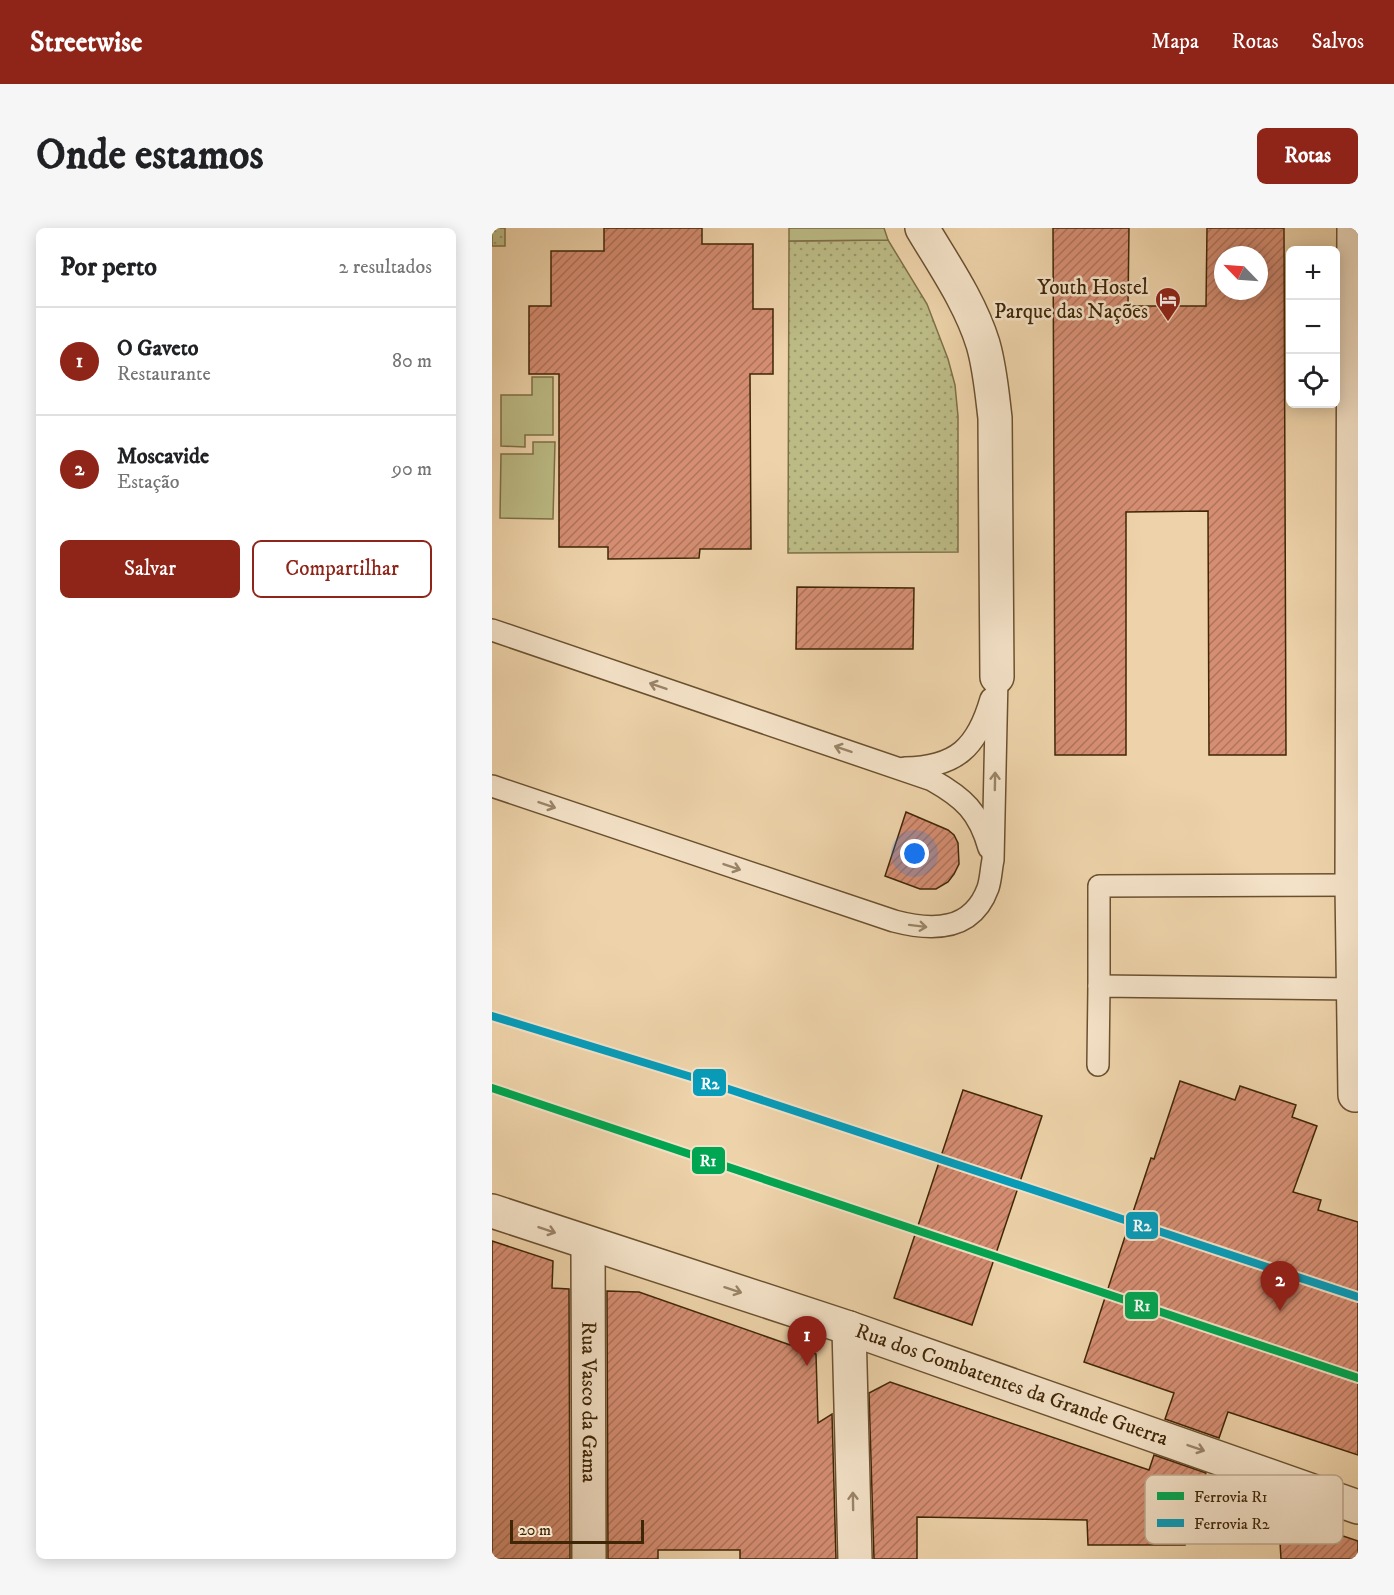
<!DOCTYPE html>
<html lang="pt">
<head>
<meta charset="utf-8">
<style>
	:root { --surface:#fff; --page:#f6f6f6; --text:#202124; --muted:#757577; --line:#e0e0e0; --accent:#8f2418 }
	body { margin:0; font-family:"IM FELL DW Pica",serif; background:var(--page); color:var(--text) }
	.controls { position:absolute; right:18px; top:18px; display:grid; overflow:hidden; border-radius:9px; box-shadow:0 3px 15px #0003 }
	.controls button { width:54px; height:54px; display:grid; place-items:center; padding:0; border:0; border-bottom:2px solid var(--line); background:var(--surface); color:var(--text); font:30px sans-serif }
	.compass { position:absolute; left:722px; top:18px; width:54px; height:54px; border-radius:50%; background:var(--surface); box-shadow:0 3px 15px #0003; rotate:295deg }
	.scale { position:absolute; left:18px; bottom:15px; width:134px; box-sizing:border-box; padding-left:6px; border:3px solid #3f2607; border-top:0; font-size:16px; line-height:21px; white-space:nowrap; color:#3f2607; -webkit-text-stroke:4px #f4e2c8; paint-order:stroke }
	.you { position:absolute; left:423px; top:626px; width:21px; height:21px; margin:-15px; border:4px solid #fff; border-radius:50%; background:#1a73e8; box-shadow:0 0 0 9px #1a73e833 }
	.badge { display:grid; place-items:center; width:39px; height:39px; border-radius:50%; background:var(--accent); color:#fff; font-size:20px; font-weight:700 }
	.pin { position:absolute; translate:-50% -50px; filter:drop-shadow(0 2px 3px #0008) }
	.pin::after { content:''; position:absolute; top:32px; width:21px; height:18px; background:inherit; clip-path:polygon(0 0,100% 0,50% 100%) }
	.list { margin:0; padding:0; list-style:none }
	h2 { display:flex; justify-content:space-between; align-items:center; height:78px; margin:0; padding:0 24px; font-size:26px }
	h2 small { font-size:20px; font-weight:400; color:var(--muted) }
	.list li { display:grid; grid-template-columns:39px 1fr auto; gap:18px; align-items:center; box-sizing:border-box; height:108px; padding:0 24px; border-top:2px solid var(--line) }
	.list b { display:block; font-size:22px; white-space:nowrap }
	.list p { margin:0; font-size:20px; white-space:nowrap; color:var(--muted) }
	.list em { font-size:20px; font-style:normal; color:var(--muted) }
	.actions { display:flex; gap:12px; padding:18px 24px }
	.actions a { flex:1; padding:14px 0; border:2px solid var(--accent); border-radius:9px; text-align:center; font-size:21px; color:var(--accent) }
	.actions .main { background:var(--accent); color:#fff }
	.icon { flex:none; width:33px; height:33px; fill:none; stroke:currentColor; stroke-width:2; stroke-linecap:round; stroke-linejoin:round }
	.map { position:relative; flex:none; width:866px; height:1331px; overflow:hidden; border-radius:9px }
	header { display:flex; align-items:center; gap:36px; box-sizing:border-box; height:84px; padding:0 30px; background:var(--accent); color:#fff }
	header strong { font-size:28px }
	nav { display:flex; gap:33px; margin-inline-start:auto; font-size:21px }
	.intro { display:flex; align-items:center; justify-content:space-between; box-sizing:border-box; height:144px; padding:0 36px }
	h1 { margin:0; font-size:42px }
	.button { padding:15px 27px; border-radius:9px; background:var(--accent); color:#fff; font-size:21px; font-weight:700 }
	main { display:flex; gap:36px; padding:0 36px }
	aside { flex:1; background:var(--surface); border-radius:9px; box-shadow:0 3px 15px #0003 }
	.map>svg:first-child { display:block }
	.grass { fill:url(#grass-dots); stroke:#7e7046; stroke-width:1.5 }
	.garden { fill:#bcbb86; stroke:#7e7046; stroke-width:1.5 }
	.building { fill:url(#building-hatch); stroke:#3f2607; stroke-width:1.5; fill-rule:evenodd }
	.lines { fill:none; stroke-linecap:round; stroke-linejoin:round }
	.lane-casing { stroke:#6b5130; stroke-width:24 }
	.street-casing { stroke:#6b5130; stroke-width:36 }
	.lane { stroke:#f4e2c8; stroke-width:21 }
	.street { stroke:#f4e2c8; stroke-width:33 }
	.rail-1-casing { stroke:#f4e2c8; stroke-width:12 }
	.rail-2-casing { stroke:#f4e2c8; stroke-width:12 }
	.rail-1 { stroke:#00a651; stroke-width:8 }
	.rail-2 { stroke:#069cba; stroke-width:8 }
	.oneway { stroke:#9a8468 }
	.labels { text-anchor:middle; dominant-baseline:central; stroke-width:5; stroke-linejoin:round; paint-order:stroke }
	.poi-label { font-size:21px; fill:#3f2607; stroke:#f4e2c8; text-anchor:end }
	.street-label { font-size:21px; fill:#3f2607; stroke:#f4e2c8 }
	.key { fill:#f4e2c8; stroke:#beaa8e; stroke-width:1.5 }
	.key-label { font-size:16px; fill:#3f2607 }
	.line-badge { stroke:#f4e2c8; stroke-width:2 }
	.badge-label { font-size:16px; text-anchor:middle; font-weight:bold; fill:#fff }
</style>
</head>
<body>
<header>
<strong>Streetwise</strong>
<nav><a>Mapa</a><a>Rotas</a><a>Salvos</a></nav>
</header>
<div class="intro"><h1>Onde estamos</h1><a class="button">Rotas</a></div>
<main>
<aside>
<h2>Por perto<small>2 resultados</small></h2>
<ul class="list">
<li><span class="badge">1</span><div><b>O Gaveto</b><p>Restaurante</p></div><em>80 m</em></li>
<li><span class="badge">2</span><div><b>Moscavide</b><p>Estação</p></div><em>90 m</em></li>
</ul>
<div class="actions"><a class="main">Salvar</a><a>Compartilhar</a></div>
</aside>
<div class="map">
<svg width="866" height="1331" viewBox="0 0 866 1331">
	<defs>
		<pattern id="grass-dots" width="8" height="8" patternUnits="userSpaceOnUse" patternTransform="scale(1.5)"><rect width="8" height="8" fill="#bcbb86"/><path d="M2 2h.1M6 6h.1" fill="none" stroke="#9a986c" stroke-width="1.8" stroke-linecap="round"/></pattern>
		<pattern id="building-hatch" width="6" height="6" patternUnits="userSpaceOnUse" patternTransform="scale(1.5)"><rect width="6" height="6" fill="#d68e73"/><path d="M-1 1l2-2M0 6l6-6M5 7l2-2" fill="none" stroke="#af745c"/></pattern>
	</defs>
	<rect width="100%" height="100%" fill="#eed3aa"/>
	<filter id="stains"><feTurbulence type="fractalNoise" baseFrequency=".00333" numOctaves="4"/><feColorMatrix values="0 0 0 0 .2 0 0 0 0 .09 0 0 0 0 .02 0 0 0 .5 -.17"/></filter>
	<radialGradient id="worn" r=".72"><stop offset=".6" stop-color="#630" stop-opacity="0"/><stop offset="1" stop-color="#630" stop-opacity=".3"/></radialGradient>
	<g class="grass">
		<rect x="0" y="0" width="13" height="18"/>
		<polygon points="396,12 435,76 456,131 463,157 466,188 466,324 296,325 297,13"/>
	</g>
	<g class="garden">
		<polygon points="297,0 392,0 396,12 297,13"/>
		<polygon points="40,149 61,149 61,207 33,207 33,219 9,218 9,167 40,167"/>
		<polygon points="41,214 63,214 61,291 8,290 9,226 41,226"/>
	</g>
	<g class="building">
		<polygon points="112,0 210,0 210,16 261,16 261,81 281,81 281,146 258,146 259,321 208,321 207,330 116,331 116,319 67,319 67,146 37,146 37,78 59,78 59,23 112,23"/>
		<path d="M 561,0 L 637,0 L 636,78 L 714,78 L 715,0 L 792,0 L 794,527 L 717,527 L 716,283 L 634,284 L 634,527 L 563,527 ZM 731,27 L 767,27 L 767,63 L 731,63 Z"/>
		<polygon points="305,359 422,360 421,421 304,421"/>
		<polygon points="414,584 456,602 462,607 466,615 467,636 462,646 456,654 444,661 428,661 393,648"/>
		<polygon points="688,853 743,872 748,858 804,877 800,889 825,898 801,964 829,972 826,982 866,994 866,1227 736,1184 727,1210 673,1191 682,1165 592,1134 643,978 659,930 662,931"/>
		<polygon points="471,862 550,888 480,1097 402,1070"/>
		<polygon points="0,1013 61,1033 60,1060 77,1061 78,1331 0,1331"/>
		<polygon points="115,1063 147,1064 324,1126 326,1195 340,1186 344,1331 248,1331 248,1322 166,1322 166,1331 116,1331"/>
		<polygon points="398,1154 657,1242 662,1227 714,1245 709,1260 866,1313 866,1331 789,1331 788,1314 693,1305 693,1317 596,1317 595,1292 425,1289 425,1331 382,1331 377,1165"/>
	</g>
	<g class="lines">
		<defs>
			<g id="lane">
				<path d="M 0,402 L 440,552 C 472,570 487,584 497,620"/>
				<path d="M 413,540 C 464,539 485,520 499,471"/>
				<path d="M 0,558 L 402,693 C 440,703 480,704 496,660 C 499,651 499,641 501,632 L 505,449"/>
				<polyline points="607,758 607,658 860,657"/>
				<polyline points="606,837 607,758 862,761"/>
			</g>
			<g id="street">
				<path d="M 430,0 C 452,37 478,74 491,116 C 498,140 500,165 503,190 L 505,449"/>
				<polyline points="862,0 860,657 863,867"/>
				<path id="s1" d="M 0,983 L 357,1100 L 866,1279"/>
				<path id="s2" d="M 96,1016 L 97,1331"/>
				<polyline points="357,1100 363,1331"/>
			</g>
		</defs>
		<use href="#lane" class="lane-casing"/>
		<use href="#street" class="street-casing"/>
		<use href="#lane" class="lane"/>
		<use href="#street" class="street"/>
		<defs>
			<polyline id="rail-1" points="0,860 866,1150"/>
			<polyline id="rail-2" points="0,788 206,851 866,1069"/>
		</defs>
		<use href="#rail-1" class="rail-1-casing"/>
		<use href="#rail-2" class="rail-2-casing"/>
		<use href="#rail-1" class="rail-1"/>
		<use href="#rail-2" class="rail-2"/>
	</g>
	<defs><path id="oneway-shaft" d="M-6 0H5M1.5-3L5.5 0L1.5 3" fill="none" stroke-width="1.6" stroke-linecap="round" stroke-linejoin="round" transform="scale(1.5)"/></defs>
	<g class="oneway">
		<use href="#oneway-shaft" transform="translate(166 458) rotate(-161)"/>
		<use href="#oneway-shaft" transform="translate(351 521) rotate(-161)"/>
		<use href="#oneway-shaft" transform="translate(503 553) rotate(-89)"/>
		<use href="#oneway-shaft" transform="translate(55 577) rotate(19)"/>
		<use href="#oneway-shaft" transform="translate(240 639) rotate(19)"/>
		<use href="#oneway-shaft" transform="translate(426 698) rotate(7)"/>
		<use href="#oneway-shaft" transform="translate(55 1002) rotate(19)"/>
		<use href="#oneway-shaft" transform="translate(241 1062) rotate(18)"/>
		<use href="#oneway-shaft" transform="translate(704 1220) rotate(19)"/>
		<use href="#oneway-shaft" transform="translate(361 1273) rotate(-91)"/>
	</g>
	<defs>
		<symbol id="hotel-pin" viewBox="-11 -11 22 30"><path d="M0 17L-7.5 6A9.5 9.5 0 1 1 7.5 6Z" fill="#8f2418" stroke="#f4e2c8"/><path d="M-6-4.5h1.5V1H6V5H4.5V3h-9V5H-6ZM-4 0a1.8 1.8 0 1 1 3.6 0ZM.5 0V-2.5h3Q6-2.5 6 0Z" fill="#fff"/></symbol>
	</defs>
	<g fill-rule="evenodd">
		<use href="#hotel-pin" x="661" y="57" width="30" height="40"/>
	</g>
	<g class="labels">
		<g class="poi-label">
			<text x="656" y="60">Youth Hostel<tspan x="656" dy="24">Parque das Nações</tspan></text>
		</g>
		<g class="street-label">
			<text stroke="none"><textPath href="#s1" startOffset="548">Rua dos Combatentes da Grande Guerra</textPath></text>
			<text stroke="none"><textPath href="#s2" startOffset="158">Rua Vasco da Gama</textPath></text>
		</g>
	</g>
	<rect x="653" y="1247" width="198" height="69" rx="9" class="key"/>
	<rect x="665" y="1264" width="27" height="8" fill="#00a651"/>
	<rect x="665" y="1291" width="27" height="8" fill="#069cba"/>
	<g class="key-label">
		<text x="702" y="1274">Ferrovia R1</text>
		<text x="702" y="1301">Ferrovia R2</text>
	</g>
	<g class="line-badge">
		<rect x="200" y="840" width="35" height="29" rx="6" fill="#069cba"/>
		<rect x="199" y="918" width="35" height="29" rx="6" fill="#00a651"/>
		<rect x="633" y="983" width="34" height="29" rx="6" fill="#069cba"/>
		<rect x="632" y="1063" width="35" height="29" rx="6" fill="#00a651"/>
	</g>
	<g class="badge-label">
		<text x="218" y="861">R2</text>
		<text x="216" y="938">R1</text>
		<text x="650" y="1003">R2</text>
		<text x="650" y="1083">R1</text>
	</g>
	<rect width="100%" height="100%" filter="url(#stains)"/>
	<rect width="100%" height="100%" fill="url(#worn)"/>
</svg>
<div class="controls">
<button>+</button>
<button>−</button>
<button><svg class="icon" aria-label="locate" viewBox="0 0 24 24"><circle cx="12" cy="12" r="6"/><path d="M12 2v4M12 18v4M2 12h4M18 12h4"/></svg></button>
</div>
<svg class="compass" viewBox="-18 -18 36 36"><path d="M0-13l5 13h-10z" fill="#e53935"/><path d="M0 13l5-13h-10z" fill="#757577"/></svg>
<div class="scale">20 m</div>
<div class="you"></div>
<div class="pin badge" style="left:315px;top:1138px">1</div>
<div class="pin badge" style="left:788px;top:1083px">2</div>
</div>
</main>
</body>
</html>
